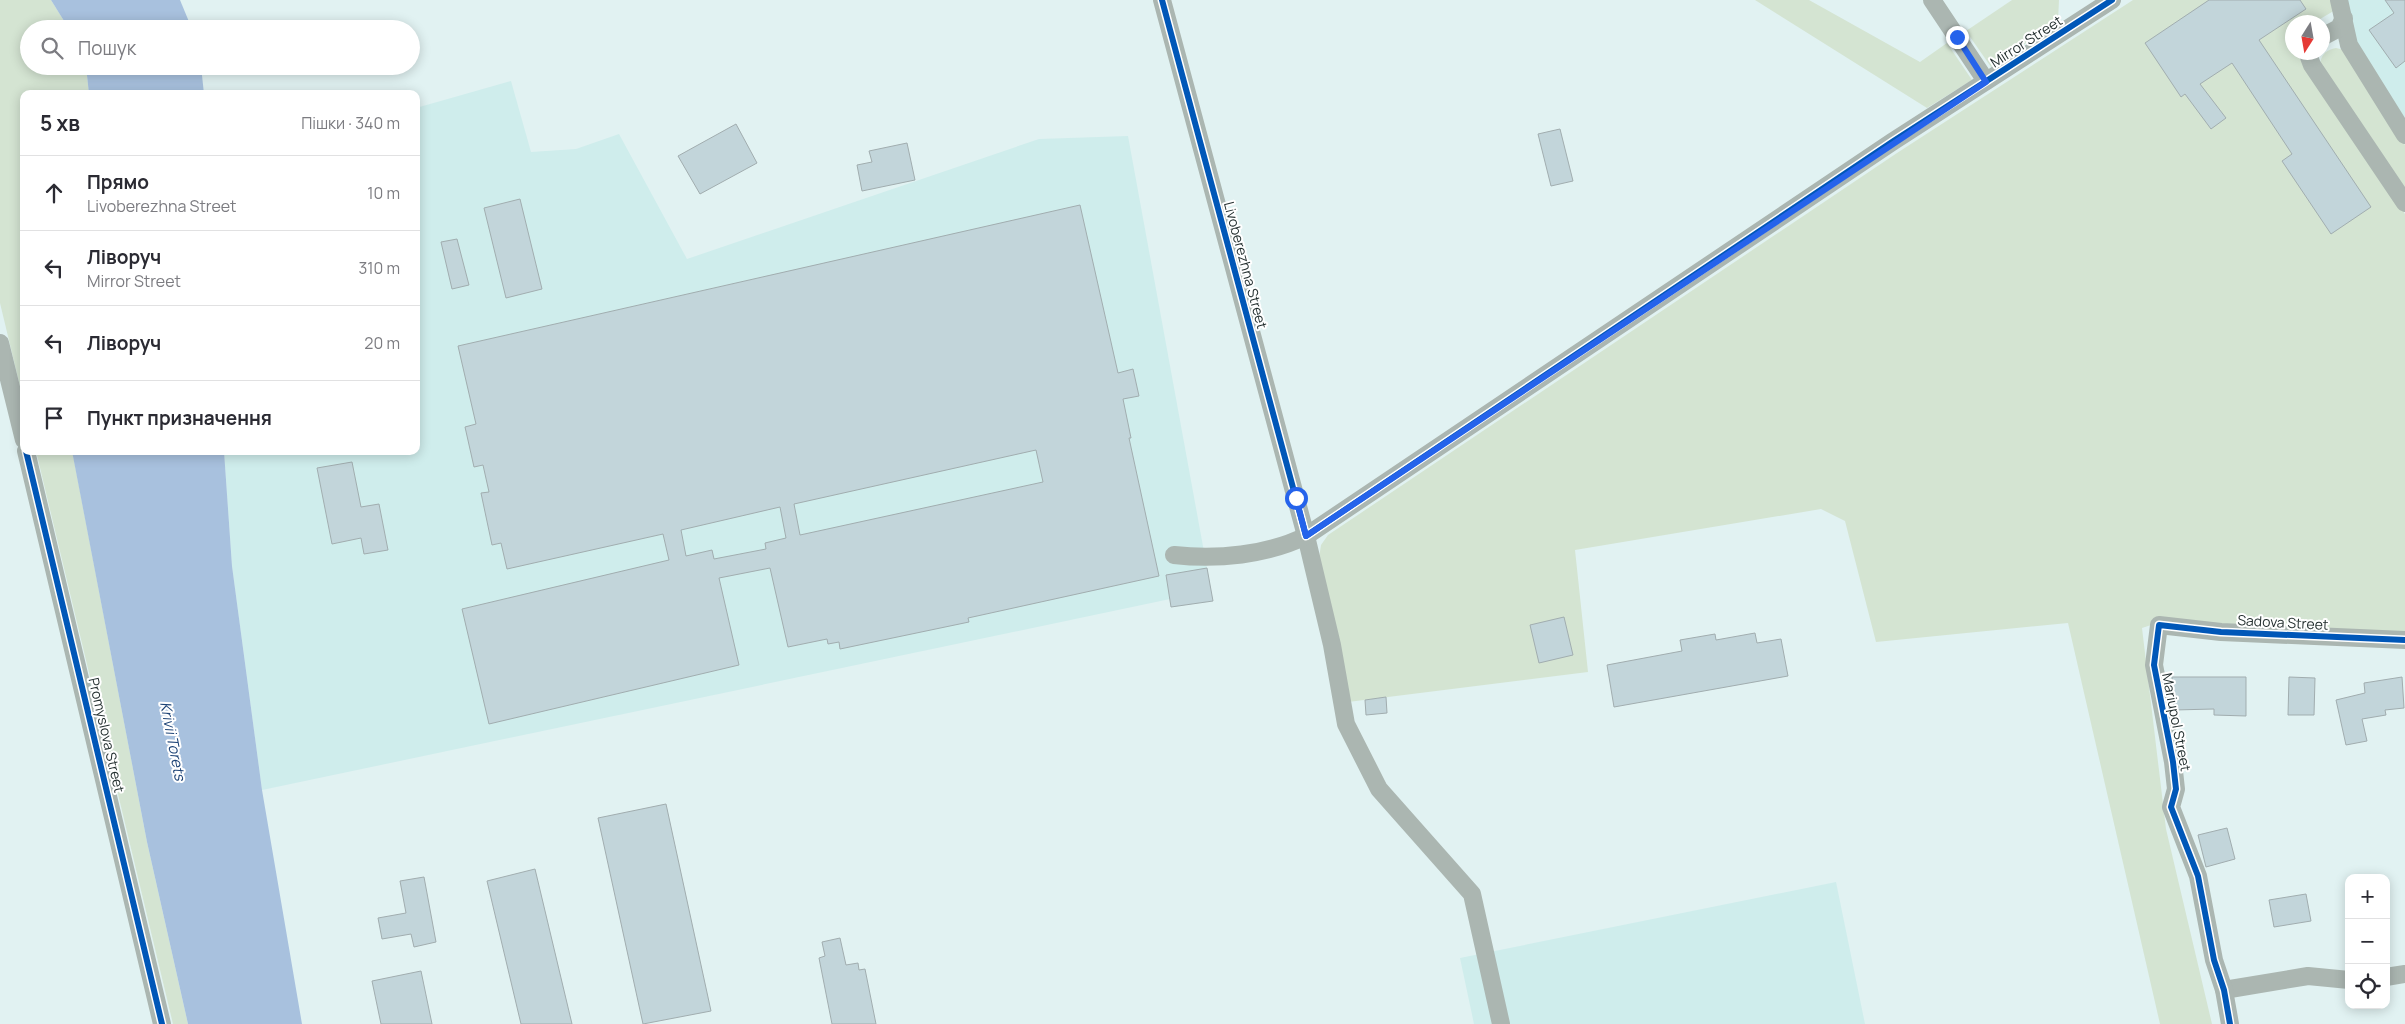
<!DOCTYPE html>
<html lang="uk">
<head>
<meta charset="utf-8">
<style>
	:root { --surface:#fff; --page:#f7f7f7; --text:#2b2b33; --muted:#7c7c81; --line:#e1e1e2 }
	body { margin:0; font-family:Manrope,sans-serif; background:var(--page); color:var(--text) }
	.controls { position:absolute; right:15px; bottom:15px; display:grid; overflow:hidden; border-radius:10px; box-shadow:0 2px 12px #0003 }
	.controls button { width:45px; height:45px; display:grid; place-items:center; padding:0; border:0; border-bottom:1px solid var(--line); background:var(--surface); color:var(--text); font:25px sans-serif }
	.compass { position:absolute; left:2285px; top:15px; width:45px; height:45px; border-radius:50%; background:var(--surface); box-shadow:0 2px 12px #0003; rotate:191deg }
	.stop { position:absolute; width:15px; height:15px; margin:-11px; border:4px solid #2563eb; border-radius:50%; background:#fff }
	.stop.end { background:#2563eb; border-color:#fff; box-shadow:0 1px 5px #0008 }
	.list { margin:0; padding:0; list-style:none }
	h2 { display:flex; justify-content:space-between; align-items:center; height:65px; margin:0; padding:0 20px; font-size:21px }
	h2 small { font-size:16px; font-weight:400; color:var(--muted) }
	.list li { display:grid; grid-template-columns:32px 1fr auto; gap:15px; align-items:center; box-sizing:border-box; height:75px; padding:0 20px; border-top:1px solid var(--line) }
	.list b { display:block; font-size:19px; white-space:nowrap }
	.list p { margin:0; font-size:16px; white-space:nowrap; color:var(--muted) }
	.list em { font-size:16px; font-style:normal; color:var(--muted) }
	.icon { flex:none; width:28px; height:28px; fill:none; stroke:currentColor; stroke-width:2; stroke-linecap:round; stroke-linejoin:round }
	.map { position:relative; flex:none; width:2405px; height:1024px; overflow:hidden }
	.search { position:absolute; background:var(--surface); box-shadow:0 2px 12px #0003; left:20px; top:20px; width:400px; height:55px; display:flex; align-items:center; gap:12px; box-sizing:border-box; padding:0 18px; border-radius:28px; color:var(--muted); font-size:19px }
	.panel { position:absolute; background:var(--surface); box-shadow:0 2px 12px #0003; left:20px; top:90px; width:400px; height:365px; border-radius:10px }
	.map>svg:first-child { display:block }
	.built { fill:#cfedec }
	.green { fill:#d4e4d2 }
	.water { fill:#a8c1de }
	.building { fill:#c2d5da; stroke:#a1adaf; fill-rule:evenodd }
	.lines { fill:none; stroke-linecap:round; stroke-linejoin:round }
	.minor { stroke:#abb6b1; stroke-width:18 }
	.cycleway-casing { stroke:#fff; stroke-width:9 }
	.cycleway { stroke:#0057b8; stroke-width:6 }
	.route { stroke:#2563eb; stroke-width:6 }
	.labels { text-anchor:middle; dominant-baseline:central; stroke-width:4; stroke-linejoin:round; paint-order:stroke }
	.street-label { font-size:14px; fill:#1f2b2b; stroke:#fff }
	.water-label { font-size:15px; font-style:italic; fill:#1d4376; stroke:#fff }
</style>
</head>
<body>
<div class="map">
<svg width="2405" height="1024" viewBox="0 0 2405 1024">
	<rect width="100%" height="100%" fill="#e1f2f2"/>
	<g class="built">
		<polygon points="2347,0 2405,0 2405,124 2354,43"/>
		<polygon points="511,81 531,152 576,149 619,134 687,259 1039,139 1128,136 1213,601 1171,607 1170,599 262,790 232,566 224,451 416,451 416,108"/>
		<polygon points="1836,882 1865,1024 1474,1024 1460,958"/>
	</g>
	<g class="green">
		<polygon points="0,0 51,0 69,29 29,29 29,66 86,66 89,94 24,94 24,403 0,303"/>
		<polygon points="1755,0 1809,0 1920,62 1947,43 1972,80 1927,108"/>
		<polygon points="2012,0 2059,0 2058,21 1991,67 1966,31"/>
		<polygon points="2133,0 2331,0 2337,9 2315,22 2292,22 2292,37 2288,40 2292,47 2292,52 2296,53 2405,214 2405,634 2160,622 2142,628 2166,829 2212,1024 2160,1024 2068,623 1876,642 1845,521 1821,509 1575,550 1588,672 1348,702 1319,558 1321,545 1328,535 1897,153"/>
		<path d="M 2336,48 L 2344,50 L 2405,145 L 2405,192 L 2320,63 C 2322,53 2327,50 2336,48 Z"/>
		<polygon points="36,451 72,451 73,455 147,842 188,1024 173,1024"/>
	</g>
	<g class="water">
		<polygon points="51,0 180,0 192,29 69,29"/>
		<polygon points="86,66 201,66 204,94 89,94"/>
		<polygon points="72,451 224,451 232,566 262,790 302,1024 188,1024 147,842"/>
	</g>
	<g class="building">
		<polygon points="2209,0 2300,0 2306,9 2259,40 2371,207 2331,234 2282,161 2292,154 2232,63 2200,84 2226,118 2211,129 2185,94 2181,97 2145,43"/>
		<polygon points="2385,0 2405,0 2405,61 2396,68 2369,30 2394,13"/>
		<polygon points="736,124 757,163 700,194 678,156"/>
		<polygon points="1560,129 1573,181 1551,186 1538,134"/>
		<polygon points="907,143 915,180 862,191 857,165 872,162 869,151"/>
		<polygon points="520,199 542,289 506,298 484,208"/>
		<path d="M 1080,205 L 1118,373 L 1133,369 L 1139,396 L 1123,399 L 1131,438 L 1129,438 L 1159,576 L 968,618 L 969,622 L 840,649 L 839,642 L 828,644 L 827,639 L 788,647 L 770,568 L 719,578 L 739,665 L 489,724 L 462,609 L 669,560 L 663,534 L 507,569 L 501,543 L 492,545 L 481,493 L 489,492 L 483,465 L 474,467 L 465,427 L 476,424 L 458,346 ZM 1036,450 L 1043,482 L 800,535 L 794,504 ZM 780,507 L 786,538 L 765,543 L 766,549 L 714,559 L 712,550 L 686,556 L 681,530 Z"/>
		<polygon points="457,239 469,285 452,289 441,242"/>
		<polygon points="352,462 361,507 379,504 388,550 364,554 361,538 332,544 317,468"/>
		<polygon points="1207,568 1213,601 1171,607 1166,575"/>
		<polygon points="1564,617 1573,655 1539,663 1530,625"/>
		<polygon points="1755,633 1757,643 1781,639 1788,676 1614,707 1607,665 1682,651 1680,640 1715,634 1716,640"/>
		<polygon points="2172,677 2246,677 2246,716 2214,715 2214,709 2174,710"/>
		<polygon points="2289,677 2315,678 2314,715 2288,715"/>
		<polygon points="2402,677 2404,708 2385,710 2386,715 2362,719 2367,741 2346,745 2336,700 2365,693 2364,683"/>
		<polygon points="1386,697 1387,713 1366,715 1365,700"/>
		<polygon points="666,804 711,1011 643,1024 598,818"/>
		<polygon points="2227,828 2235,859 2206,867 2198,835"/>
		<polygon points="535,869 572,1024 521,1024 487,881"/>
		<polygon points="424,877 436,942 414,947 411,934 382,939 378,918 406,913 400,881"/>
		<polygon points="2306,894 2311,921 2274,927 2269,900"/>
		<polygon points="840,938 846,965 858,963 859,970 865,969 876,1024 832,1024 819,958 825,956 822,942"/>
		<polygon points="421,971 432,1024 381,1024 372,981"/>
	</g>
	<g class="lines">
		<g class="minor">
			<polyline points="1162,0 1306,536 1332,645 1346,724 1379,789 1472,894 1501,1024"/>
			<polyline points="1932,0 1986,81"/>
			<polyline points="2339,0 2349,45 2405,135"/>
			<polyline points="2322,37 2339,28 2344,18"/>
			<polyline points="2310,52 2309,57 2312,65 2405,203"/>
			<polyline points="0,343 24,440"/>
			<polyline points="26,451 162,1024"/>
			<path d="M 1174,555 C 1217,560 1267,555 1306,536 L 1892,142 L 2112,0"/>
			<polyline points="2386,977 2405,974"/>
			<polyline points="2224,990 2308,976 2349,980"/>
			<polyline points="2230,1024 2224,990 2214,960 2198,876 2171,807 2176,789 2173,762 2154,665 2159,625 2221,632 2405,640"/>
		</g>
		<defs>
			<g id="cycleway">
				<polyline points="1162,0 1306,536 1892,142 2112,0"/>
				<polyline points="26,451 162,1024"/>
				<polyline points="2230,1024 2224,990 2214,960 2198,876 2171,807 2176,789 2173,762 2154,665 2159,625 2221,632 2405,640"/>
			</g>
		</defs>
		<use href="#cycleway" class="cycleway-casing"/>
		<use href="#cycleway" class="cycleway"/>
	</g>
	<g class="lines">
		<polyline class="route" points="1296,498 1306,536 1986,82 1957,37"/>
	</g>
	<g class="labels">
		<g class="street-label">
			<text transform="translate(2026 41) rotate(-33)">Mirror Street</text>
			<text transform="translate(1246 265) rotate(75)">Livoberezhna Street</text>
			<text transform="translate(2283 622) rotate(3)">Sadova Street</text>
			<text transform="translate(2177 722) rotate(79)">Mariupol Street</text>
			<text transform="translate(107 735) rotate(77)">Promyslova Street</text>
		</g>
		<g class="water-label">
			<text transform="translate(173 741) rotate(79)">Krivii Torets</text>
		</g>
	</g>
</svg>
<div class="controls">
<button>+</button>
<button>−</button>
<button><svg class="icon" aria-label="locate" viewBox="0 0 24 24"><circle cx="12" cy="12" r="6"/><path d="M12 2v4M12 18v4M2 12h4M18 12h4"/></svg></button>
</div>
<svg class="compass" viewBox="-18 -18 36 36"><path d="M0-13l5 13h-10z" fill="#e53935"/><path d="M0 13l5-13h-10z" fill="#7c7c81"/></svg>
<div class="stop" style="left:1296px;top:498px"></div>
<div class="stop end" style="left:1957px;top:37px"></div>
<div class="search"><svg class="icon" aria-label="search" viewBox="0 0 24 24"><circle cx="10" cy="10" r="6"/><path d="M15 15l6 6"/></svg>Пошук</div>
<section class="panel">
<h2>5 хв<small>Пішки · 340 m</small></h2>
<ul class="list">
<li><svg class="icon" aria-label="ahead" viewBox="0 0 24 24"><path d="M12 20V5M6 11l6-6 6 6"/></svg><div><b>Прямо</b><p>Livoberezhna Street</p></div><em>10 m</em></li>
<li><svg class="icon" aria-label="left" viewBox="0 0 24 24"><path d="M17 20v-9H6M10 6l-5 5 5 5"/></svg><div><b>Ліворуч</b><p>Mirror Street</p></div><em>310 m</em></li>
<li><svg class="icon" aria-label="left" viewBox="0 0 24 24"><path d="M17 20v-9H6M10 6l-5 5 5 5"/></svg><div><b>Ліворуч</b></div><em>20 m</em></li>
<li><svg class="icon" aria-label="arrive" viewBox="0 0 24 24"><path d="M6 21V4h12l-3 4 3 4H6"/></svg><div><b>Пункт призначення</b></div></li>
</ul>
</section>
</div>
</body>
</html>
